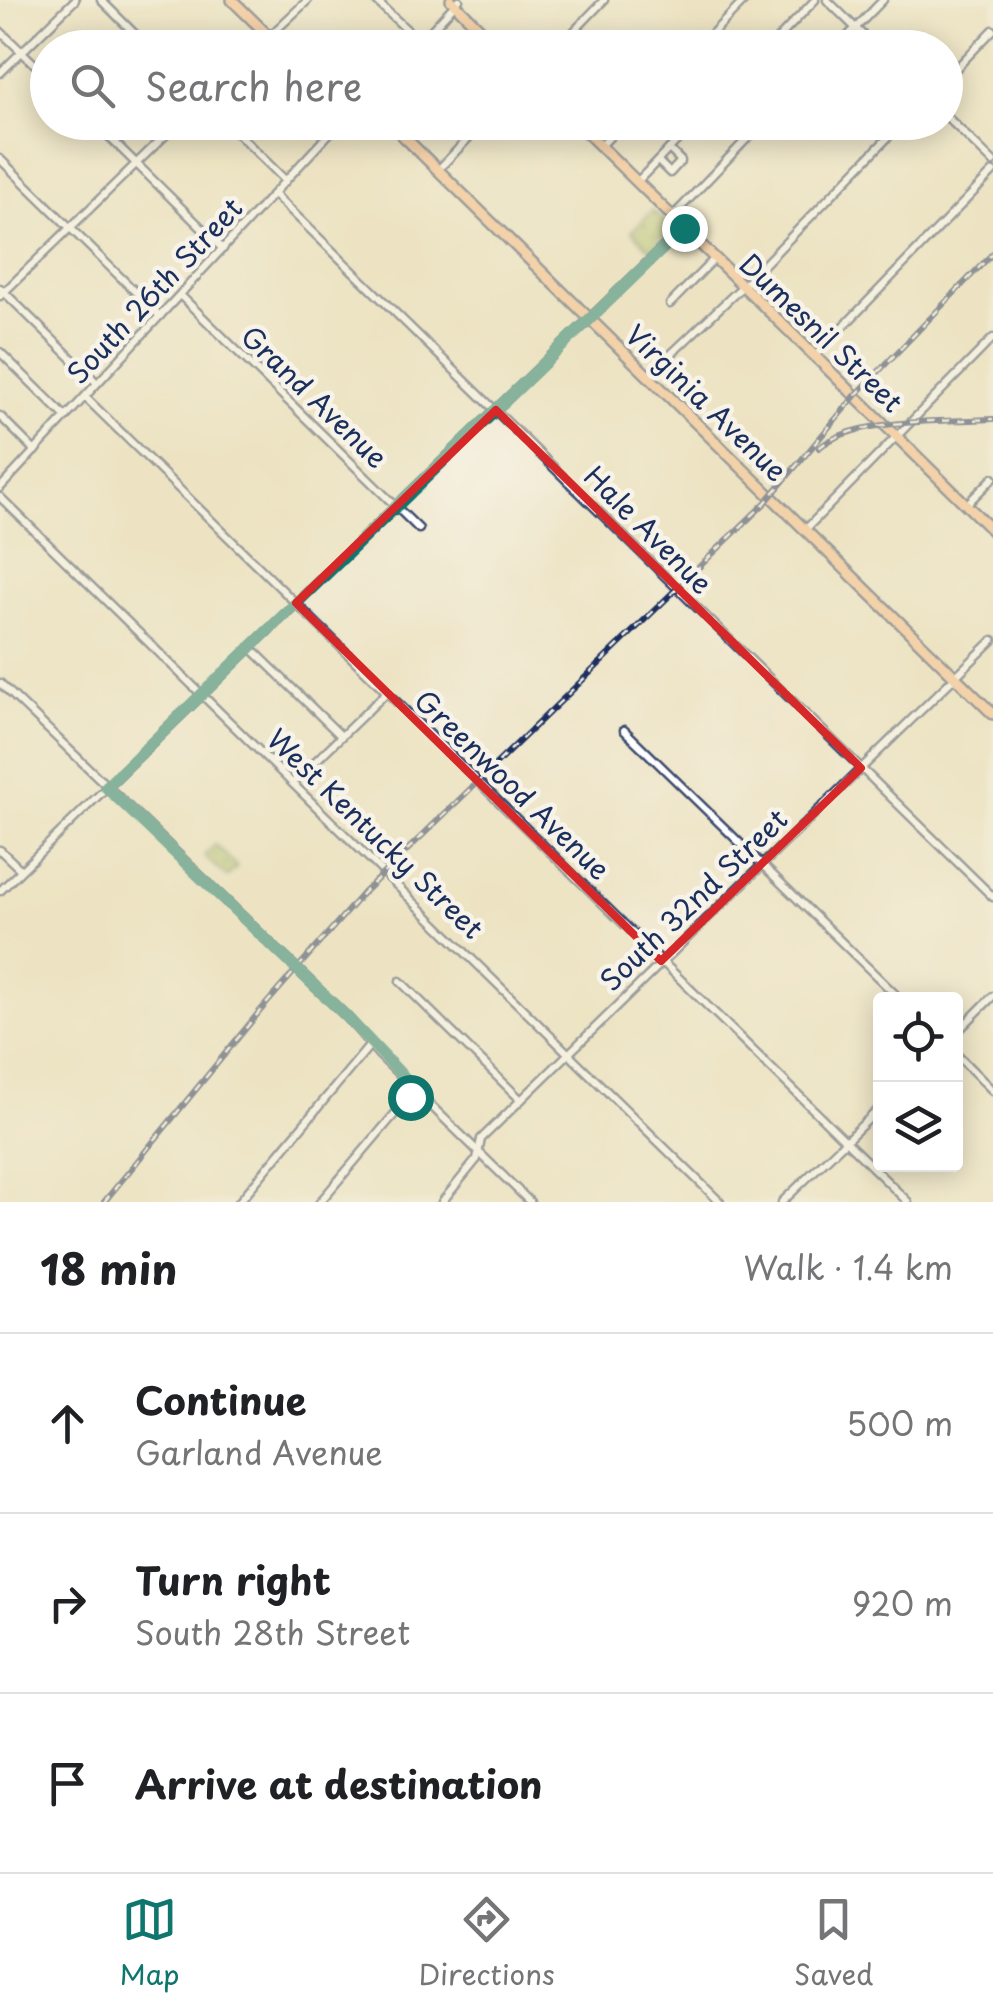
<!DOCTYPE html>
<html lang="en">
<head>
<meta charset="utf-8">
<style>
	:root { --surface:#fff; --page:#f2f2f2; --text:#202124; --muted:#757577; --line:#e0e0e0; --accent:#0f766e }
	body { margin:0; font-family:"Playpen Sans",sans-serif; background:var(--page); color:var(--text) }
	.controls { position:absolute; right:30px; bottom:30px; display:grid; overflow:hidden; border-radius:10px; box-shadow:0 5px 25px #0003 }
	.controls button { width:90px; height:90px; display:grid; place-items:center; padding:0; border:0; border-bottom:2px solid var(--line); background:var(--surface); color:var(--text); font:50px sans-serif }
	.stop { position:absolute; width:30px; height:30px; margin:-22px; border:8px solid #0f766e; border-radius:50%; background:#fff }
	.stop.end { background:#0f766e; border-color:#fff; box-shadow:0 2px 10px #0008 }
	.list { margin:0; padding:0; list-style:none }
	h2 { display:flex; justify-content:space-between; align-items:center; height:130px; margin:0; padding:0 40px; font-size:42px }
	h2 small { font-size:32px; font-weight:400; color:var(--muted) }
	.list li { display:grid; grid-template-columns:65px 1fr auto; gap:30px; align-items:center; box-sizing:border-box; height:180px; padding:0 40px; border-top:2px solid var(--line) }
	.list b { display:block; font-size:38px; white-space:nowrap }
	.list p { margin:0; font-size:32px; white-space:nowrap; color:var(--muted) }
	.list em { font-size:32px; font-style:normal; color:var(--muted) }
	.icon { flex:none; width:55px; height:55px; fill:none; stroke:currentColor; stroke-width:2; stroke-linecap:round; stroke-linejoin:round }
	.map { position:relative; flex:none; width:993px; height:1202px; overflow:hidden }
	.search { position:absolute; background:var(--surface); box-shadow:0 5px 25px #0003; left:30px; right:30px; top:30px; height:110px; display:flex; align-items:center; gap:25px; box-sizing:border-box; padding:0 35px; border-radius:55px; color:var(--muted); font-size:38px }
	.sheet { height:670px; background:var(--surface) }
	nav { display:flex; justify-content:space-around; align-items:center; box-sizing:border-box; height:140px; border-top:2px solid var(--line); background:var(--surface); font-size:28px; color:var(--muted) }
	nav a { display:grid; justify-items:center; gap:5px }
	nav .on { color:var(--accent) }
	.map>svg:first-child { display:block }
	.park { fill:url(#park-dots); stroke:#627862; stroke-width:2.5 }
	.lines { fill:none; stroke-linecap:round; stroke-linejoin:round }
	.minor-casing { stroke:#3a4a6d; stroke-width:11 }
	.major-casing { stroke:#3a4a6d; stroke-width:14 }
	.minor { stroke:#fff; stroke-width:6 }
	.major { stroke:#fabb8b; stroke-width:9 }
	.rail-casing { stroke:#1b2f5e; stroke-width:6 }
	.rail { stroke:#f7f3e8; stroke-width:2.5; stroke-dasharray:8; stroke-linecap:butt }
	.route { stroke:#0f766e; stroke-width:12 }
	.marked { fill:none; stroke:#d62828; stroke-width:8; stroke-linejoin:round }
	.labels { text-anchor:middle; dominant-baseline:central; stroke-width:9; stroke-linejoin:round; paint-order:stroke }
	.street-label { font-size:28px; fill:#1b2f5e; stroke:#f7f3e8 }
</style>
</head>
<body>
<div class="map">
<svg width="993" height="1202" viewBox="0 0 993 1202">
	<defs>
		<pattern id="park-dots" width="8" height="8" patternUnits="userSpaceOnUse" patternTransform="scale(2.5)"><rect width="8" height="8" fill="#a8c066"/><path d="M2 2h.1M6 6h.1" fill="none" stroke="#889c57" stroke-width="1.8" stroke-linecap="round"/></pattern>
	</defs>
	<rect width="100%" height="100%" fill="#f7f3e8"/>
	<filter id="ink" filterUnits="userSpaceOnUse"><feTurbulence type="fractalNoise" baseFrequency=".01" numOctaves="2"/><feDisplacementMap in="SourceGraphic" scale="20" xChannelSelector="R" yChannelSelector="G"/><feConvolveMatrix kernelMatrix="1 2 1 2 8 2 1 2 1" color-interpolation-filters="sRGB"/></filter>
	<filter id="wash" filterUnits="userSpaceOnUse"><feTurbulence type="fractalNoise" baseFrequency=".0048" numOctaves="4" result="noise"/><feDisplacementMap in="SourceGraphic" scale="40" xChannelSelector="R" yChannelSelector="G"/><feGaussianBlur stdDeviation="2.25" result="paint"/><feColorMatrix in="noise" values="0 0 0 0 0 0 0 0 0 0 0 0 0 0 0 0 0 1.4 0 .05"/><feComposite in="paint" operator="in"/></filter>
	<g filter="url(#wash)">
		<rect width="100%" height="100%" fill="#ede3c3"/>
		<g class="park">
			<polygon points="653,210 672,229 650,249 632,231"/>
			<polygon points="215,845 237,867 227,877 204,856"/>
		</g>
	</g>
	<g filter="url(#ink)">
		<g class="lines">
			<defs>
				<g id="minor">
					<polyline points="101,0 149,48"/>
					<polyline points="375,0 420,42"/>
					<polyline points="827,0 876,48"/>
					<polyline points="0,31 48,77"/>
					<polyline points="257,48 308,0"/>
					<polyline points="415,48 459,0"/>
					<polyline points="558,48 604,0"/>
					<polyline points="698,48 745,0"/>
					<polyline points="769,48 815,0"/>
					<polyline points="836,48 883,0"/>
					<polyline points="0,73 75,0"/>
					<polyline points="946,79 993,30"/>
					<polyline points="946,116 993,162"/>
					<polyline points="94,122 223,249"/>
					<polyline points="226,122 286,181"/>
					<polyline points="601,146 624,122"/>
					<polyline points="0,159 160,316"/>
					<polyline points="658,161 670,173 681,161 669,149"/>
					<polyline points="438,170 484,122"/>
					<polyline points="637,182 695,122"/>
					<polyline points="274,194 993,897"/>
					<polyline points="672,217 763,122"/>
					<polyline points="0,288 97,383"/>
					<polyline points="180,295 419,529"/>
					<polyline points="0,296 179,122"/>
					<polyline points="670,304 715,258"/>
					<polyline points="0,352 66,417"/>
					<polyline points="815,356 993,172"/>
					<polyline points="648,376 747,282 903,122"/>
					<polyline points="86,398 908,1202"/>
					<polyline points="0,416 35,451"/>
					<polyline points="0,488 340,122"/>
					<polyline points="0,497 720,1202"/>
					<polyline points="966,505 993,478"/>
					<polyline points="805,530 993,338"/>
					<polyline points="251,648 341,736"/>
					<polyline points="0,683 346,1016 378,1054 530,1202"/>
					<polyline points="624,730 900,999"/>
					<polyline points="293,783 387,692"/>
					<polyline points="0,850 21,870"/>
					<polyline points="0,891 683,228"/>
					<polyline points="400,981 521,1100"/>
					<polyline points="956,1033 993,996"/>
					<polyline points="956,1054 993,1091"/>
					<polyline points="239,1202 370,1045"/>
					<polyline points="320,1202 415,1090"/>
					<polyline points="442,1202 477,1159 481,1139 993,640"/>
					<polyline points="782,1202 880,1108"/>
				</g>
				<g id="major">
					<polyline points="232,0 281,48"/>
					<polyline points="451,0 499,48"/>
					<polyline points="389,122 993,714"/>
					<polyline points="576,122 993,531"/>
				</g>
			</defs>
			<use href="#minor" class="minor-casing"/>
			<use href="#major" class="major-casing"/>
			<use href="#minor" class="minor"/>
			<use href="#major" class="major"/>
			<defs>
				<g id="rail">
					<path d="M 819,448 C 854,417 946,422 993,419"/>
					<polyline points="104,1202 260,1011 363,893 765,503 855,396 993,253"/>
				</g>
			</defs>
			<use href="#rail" class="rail-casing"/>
			<use href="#rail" class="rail"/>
		</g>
	</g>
	<g class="lines" filter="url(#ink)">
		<polyline class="route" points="410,1097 416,1090 346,1016 106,787 684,228"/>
	</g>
	<path d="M0 0H993V1202H0ZM 496,410 L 861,768 L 661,961 L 296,603 Z" fill="#ede3c3" fill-opacity=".55" fill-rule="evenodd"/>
	<path class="marked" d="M 496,410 L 861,768 L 661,961 L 296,603 Z"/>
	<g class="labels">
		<g class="street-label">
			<text transform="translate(154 290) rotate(-47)">South 26th Street</text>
			<text transform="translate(822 332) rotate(44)">Dumesnil Street</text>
			<text transform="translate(315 396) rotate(44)">Grand Avenue</text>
			<text transform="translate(707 402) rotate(44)">Virginia Avenue</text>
			<text transform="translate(649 529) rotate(45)">Hale Avenue</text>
			<text transform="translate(513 784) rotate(44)">Greenwood Avenue</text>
			<text transform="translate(376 833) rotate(44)">West Kentucky Street</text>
			<text transform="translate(693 899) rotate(-44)">South 32nd Street</text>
		</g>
	</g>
</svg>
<div class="controls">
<button><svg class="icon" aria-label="locate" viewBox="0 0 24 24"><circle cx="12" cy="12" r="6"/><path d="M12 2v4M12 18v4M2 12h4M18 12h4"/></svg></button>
<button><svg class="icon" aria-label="layers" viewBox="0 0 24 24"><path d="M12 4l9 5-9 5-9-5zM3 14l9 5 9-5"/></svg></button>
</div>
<div class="stop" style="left:410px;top:1097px"></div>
<div class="stop end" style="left:684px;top:228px"></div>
<div class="search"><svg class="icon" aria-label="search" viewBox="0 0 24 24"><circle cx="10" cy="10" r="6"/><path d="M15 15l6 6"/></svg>Search here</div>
</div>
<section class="sheet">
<h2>18 min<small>Walk · 1.4 km</small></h2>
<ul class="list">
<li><svg class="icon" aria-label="ahead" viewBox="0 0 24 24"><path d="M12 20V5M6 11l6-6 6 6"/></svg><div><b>Continue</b><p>Garland Avenue</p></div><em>500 m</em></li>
<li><svg class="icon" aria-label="right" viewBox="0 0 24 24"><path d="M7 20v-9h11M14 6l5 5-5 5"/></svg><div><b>Turn right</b><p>South 28th Street</p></div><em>920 m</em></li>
<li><svg class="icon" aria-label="arrive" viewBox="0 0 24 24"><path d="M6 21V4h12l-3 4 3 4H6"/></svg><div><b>Arrive at destination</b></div></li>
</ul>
</section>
<nav>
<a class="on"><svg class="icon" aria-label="map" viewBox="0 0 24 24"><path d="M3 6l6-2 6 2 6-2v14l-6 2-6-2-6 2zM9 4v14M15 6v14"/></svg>Map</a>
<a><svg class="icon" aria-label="directions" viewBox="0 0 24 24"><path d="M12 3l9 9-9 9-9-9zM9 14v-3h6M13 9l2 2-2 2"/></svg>Directions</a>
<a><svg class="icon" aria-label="saved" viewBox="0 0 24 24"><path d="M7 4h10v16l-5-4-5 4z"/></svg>Saved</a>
</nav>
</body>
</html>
